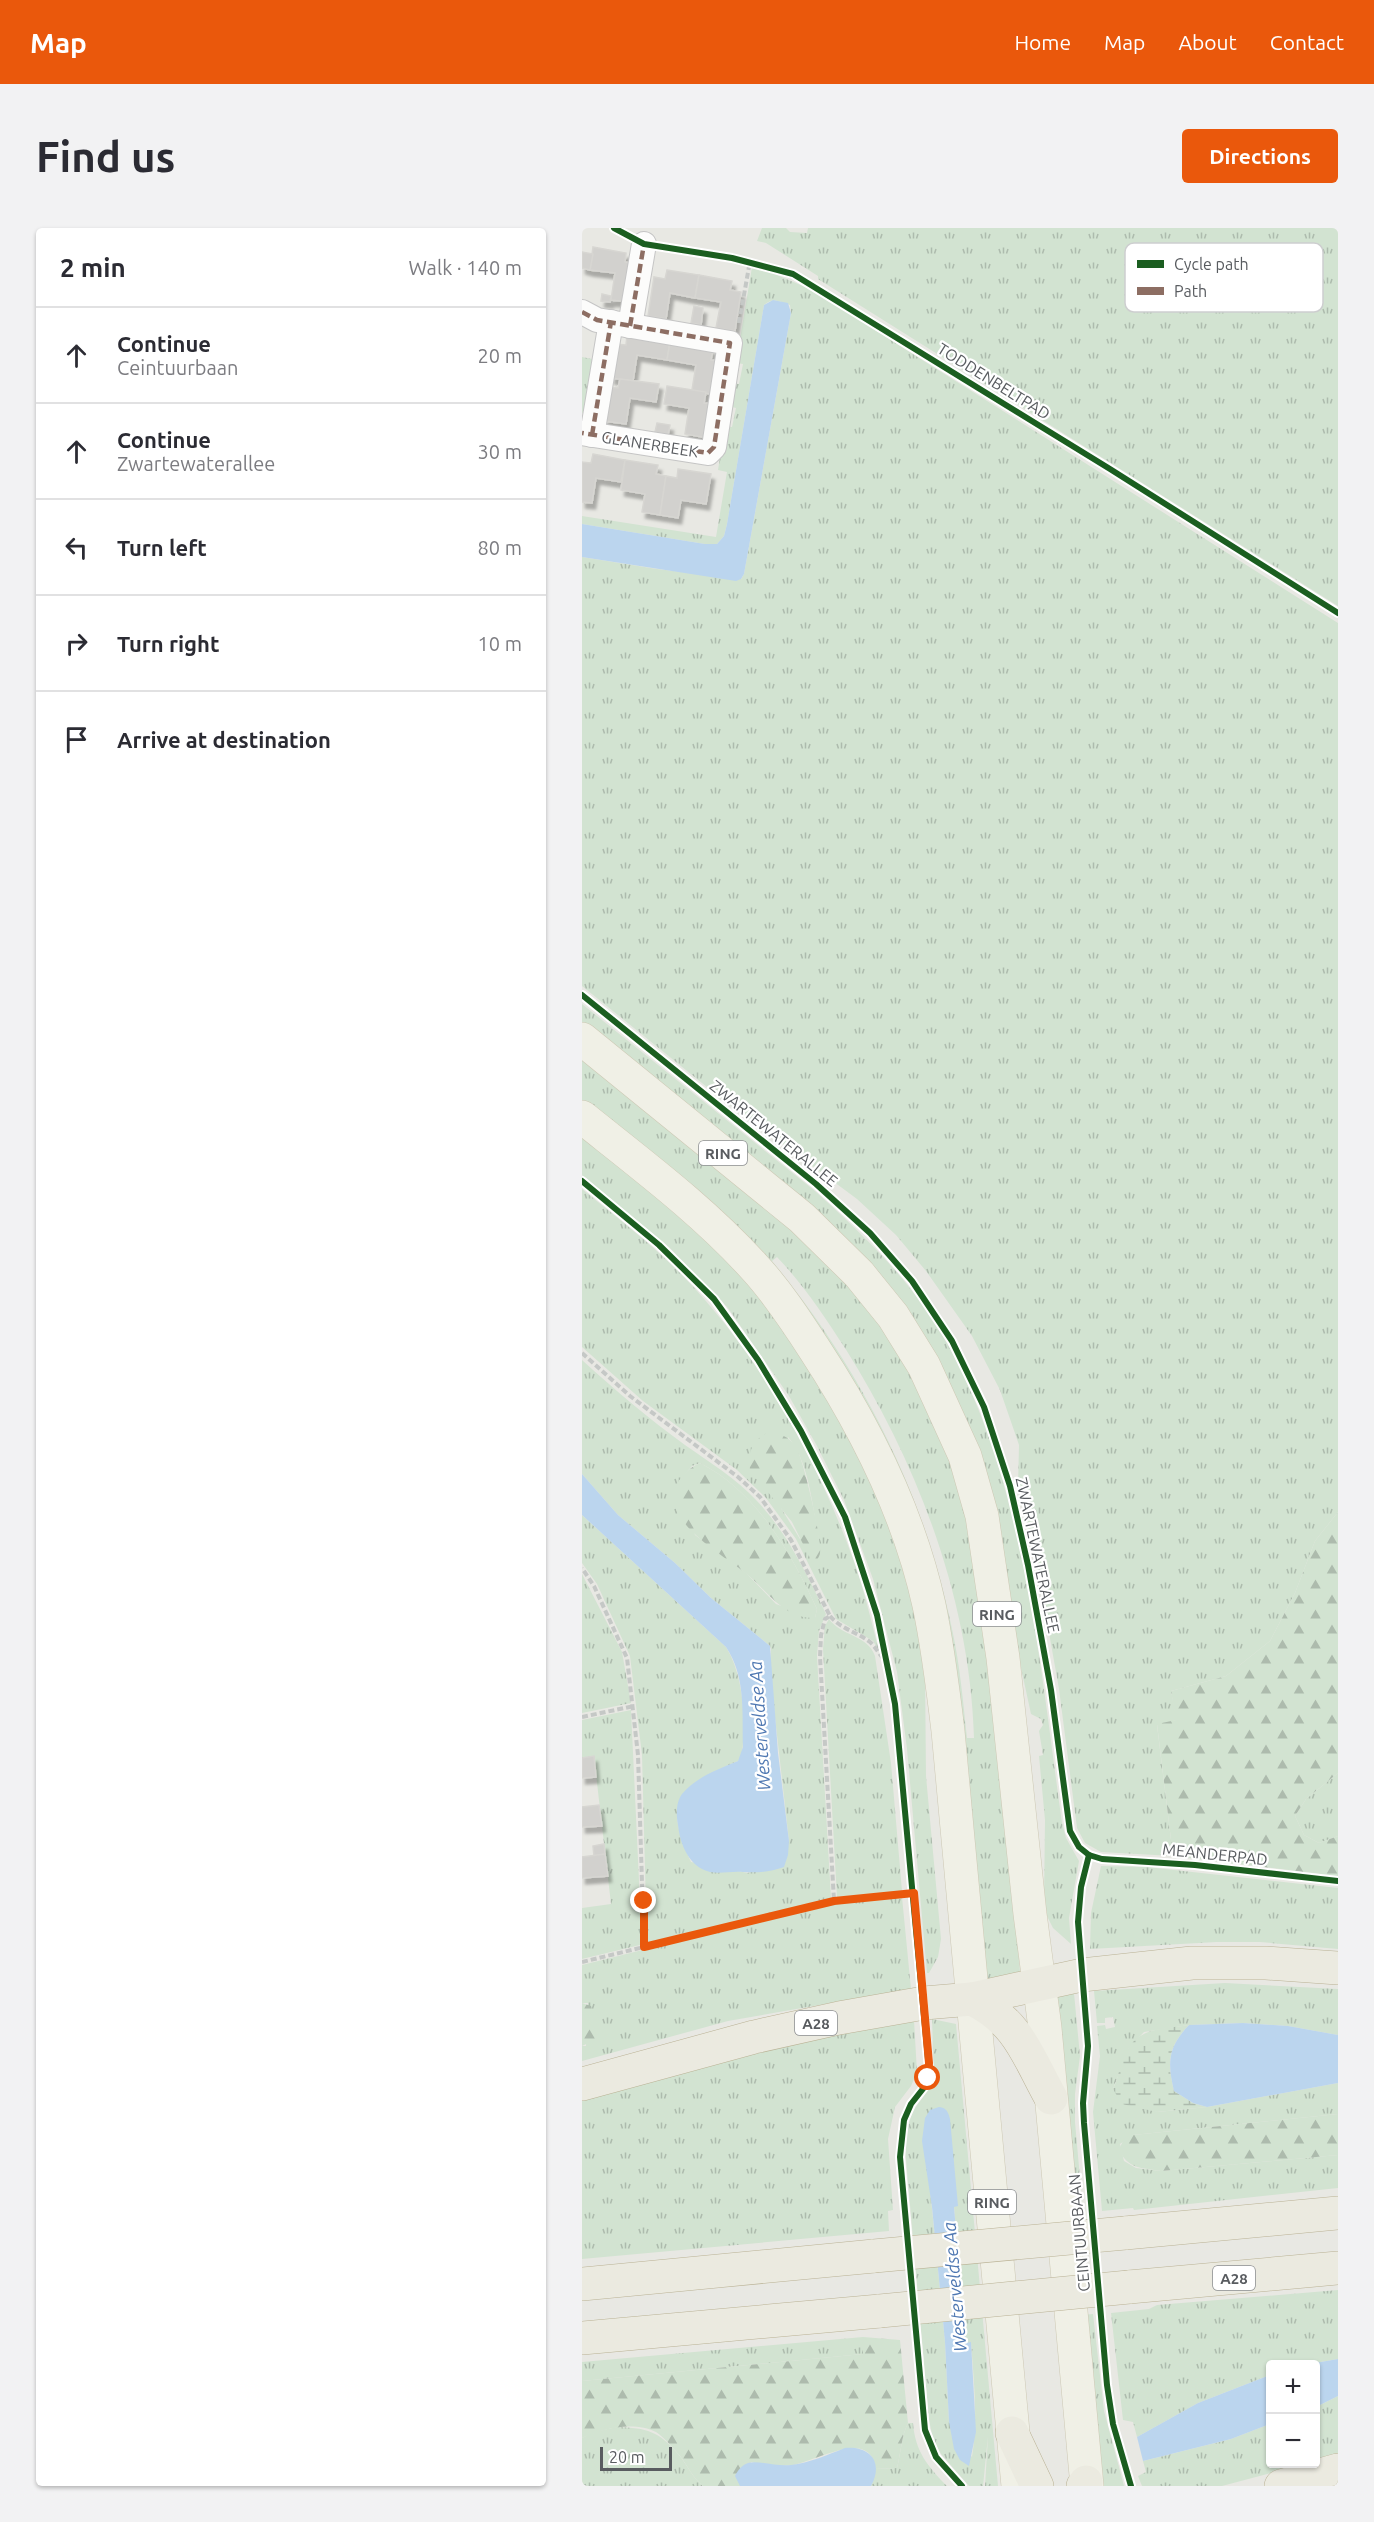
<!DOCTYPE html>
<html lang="en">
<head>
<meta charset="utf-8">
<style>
	:root { --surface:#fff; --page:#f2f2f3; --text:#2b2b33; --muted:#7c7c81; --line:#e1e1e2; --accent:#ea580c }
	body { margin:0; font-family:Ubuntu,sans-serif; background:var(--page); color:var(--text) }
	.controls { position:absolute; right:18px; bottom:18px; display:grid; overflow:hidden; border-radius:6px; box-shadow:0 2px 4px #0004 }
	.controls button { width:54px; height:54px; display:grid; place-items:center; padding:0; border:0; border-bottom:2px solid var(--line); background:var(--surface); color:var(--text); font:30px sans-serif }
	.scale { position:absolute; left:18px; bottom:15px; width:72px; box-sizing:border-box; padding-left:6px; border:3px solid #595c60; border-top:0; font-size:16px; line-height:21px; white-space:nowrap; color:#595c60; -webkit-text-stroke:4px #fff; paint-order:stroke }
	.stop { position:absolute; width:18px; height:18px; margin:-14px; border:4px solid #ea580c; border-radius:50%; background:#fff }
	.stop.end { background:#ea580c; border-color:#fff; box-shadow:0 2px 6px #0008 }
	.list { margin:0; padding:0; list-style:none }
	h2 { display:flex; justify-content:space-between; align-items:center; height:78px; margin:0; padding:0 24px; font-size:26px }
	h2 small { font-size:20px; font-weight:400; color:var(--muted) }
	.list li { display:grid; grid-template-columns:39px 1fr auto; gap:18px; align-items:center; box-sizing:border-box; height:96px; padding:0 24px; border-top:2px solid var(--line) }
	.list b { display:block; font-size:22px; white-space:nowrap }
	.list p { margin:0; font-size:20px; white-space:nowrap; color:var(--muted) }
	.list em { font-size:20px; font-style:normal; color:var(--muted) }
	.icon { flex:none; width:33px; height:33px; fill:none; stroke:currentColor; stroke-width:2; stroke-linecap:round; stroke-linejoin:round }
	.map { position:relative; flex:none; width:756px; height:2258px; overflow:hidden; border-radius:6px }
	header { display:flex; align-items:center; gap:36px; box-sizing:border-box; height:84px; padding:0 30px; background:var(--accent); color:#fff }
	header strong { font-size:28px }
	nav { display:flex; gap:33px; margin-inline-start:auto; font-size:21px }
	.intro { display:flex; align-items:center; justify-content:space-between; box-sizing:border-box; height:144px; padding:0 36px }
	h1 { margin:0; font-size:42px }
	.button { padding:15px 27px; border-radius:6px; background:var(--accent); color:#fff; font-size:21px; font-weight:700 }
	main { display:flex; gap:36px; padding:0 36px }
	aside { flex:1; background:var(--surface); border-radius:6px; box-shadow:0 2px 4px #0004 }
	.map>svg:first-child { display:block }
	.grass { fill:url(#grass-tufts); fill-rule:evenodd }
	.forest { fill:url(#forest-firs) }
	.wetland { fill:url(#wetland-marsh) }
	.water { fill:#bbd5ee }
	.building { fill:#d2d1ce; stroke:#d7d6d2; stroke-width:1.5; filter:url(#shadow) }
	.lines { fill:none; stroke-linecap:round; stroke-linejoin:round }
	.minor-casing { stroke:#c5c5c5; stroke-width:26 }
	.primary-casing { stroke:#cdc8b4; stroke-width:34 }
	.motorway-casing { stroke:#bab295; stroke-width:34 }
	.path { stroke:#c5c8c6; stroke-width:4; stroke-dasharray:6 3; stroke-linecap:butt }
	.minor { stroke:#fcfcfb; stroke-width:24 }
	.primary { stroke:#f0f0e6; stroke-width:33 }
	.motorway { stroke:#ebeae0; stroke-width:33 }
	.motorway-bridge-casing { stroke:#bab295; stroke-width:34; stroke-linecap:butt }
	.motorway-bridge { stroke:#ebeae0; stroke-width:33 }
	.quiet { stroke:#8d6e63; stroke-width:4.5; stroke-dasharray:9 4.5; stroke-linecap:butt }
	.cycleway-casing { stroke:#fff; stroke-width:10 }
	.cycleway { stroke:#1b5e20; stroke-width:6 }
	.route { stroke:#ea580c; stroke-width:8 }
	.labels { text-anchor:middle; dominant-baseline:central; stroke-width:4.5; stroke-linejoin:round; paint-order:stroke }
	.shield { fill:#fff; stroke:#8b8d90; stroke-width:1.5 }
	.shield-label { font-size:15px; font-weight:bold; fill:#595c60 }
	.street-label { font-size:16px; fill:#595c60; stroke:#fff }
	.water-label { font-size:18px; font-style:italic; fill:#4f78b2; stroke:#fff }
	.key { fill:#fff; stroke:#cdcecf; stroke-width:1.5 }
	.key-label { font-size:16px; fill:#595c60 }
</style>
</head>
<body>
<header>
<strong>Map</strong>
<nav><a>Home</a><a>Map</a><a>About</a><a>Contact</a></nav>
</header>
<div class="intro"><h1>Find us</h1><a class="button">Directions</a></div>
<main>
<aside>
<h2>2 min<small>Walk · 140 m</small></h2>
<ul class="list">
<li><svg class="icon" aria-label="ahead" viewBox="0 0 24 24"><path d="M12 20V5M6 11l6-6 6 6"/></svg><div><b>Continue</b><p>Ceintuurbaan</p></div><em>20 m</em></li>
<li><svg class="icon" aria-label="ahead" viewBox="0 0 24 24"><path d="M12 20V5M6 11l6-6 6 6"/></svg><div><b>Continue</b><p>Zwartewaterallee</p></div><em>30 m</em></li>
<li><svg class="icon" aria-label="left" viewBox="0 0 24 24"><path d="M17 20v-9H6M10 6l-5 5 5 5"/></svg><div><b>Turn left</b></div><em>80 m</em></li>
<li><svg class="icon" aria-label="right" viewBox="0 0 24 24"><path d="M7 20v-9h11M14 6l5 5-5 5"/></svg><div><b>Turn right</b></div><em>10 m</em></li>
<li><svg class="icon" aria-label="arrive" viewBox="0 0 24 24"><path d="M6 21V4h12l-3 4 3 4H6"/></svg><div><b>Arrive at destination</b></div></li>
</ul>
</aside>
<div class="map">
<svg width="756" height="2258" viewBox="0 0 756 2258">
	<defs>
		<pattern id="grass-tufts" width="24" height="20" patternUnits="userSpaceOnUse" patternTransform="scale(1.5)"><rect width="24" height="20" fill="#d2e3d1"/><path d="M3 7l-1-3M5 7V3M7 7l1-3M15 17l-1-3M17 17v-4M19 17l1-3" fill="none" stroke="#adbbad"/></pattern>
		<pattern id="forest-firs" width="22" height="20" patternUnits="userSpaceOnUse" patternTransform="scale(1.5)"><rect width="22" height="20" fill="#d2e3d1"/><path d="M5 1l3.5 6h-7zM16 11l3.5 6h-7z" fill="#adbbad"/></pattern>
		<pattern id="wetland-marsh" width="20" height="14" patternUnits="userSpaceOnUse" patternTransform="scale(1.5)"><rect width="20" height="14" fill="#d2e3d1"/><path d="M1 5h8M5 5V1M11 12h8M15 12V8" fill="none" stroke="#adbbad"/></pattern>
		<filter id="shadow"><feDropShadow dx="3.5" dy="6" stdDeviation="1.5" flood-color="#0004"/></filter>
	</defs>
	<rect width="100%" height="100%" fill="#e8e8e3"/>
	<g class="grass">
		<polygon points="180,0 204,0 208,4 225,5 226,0 756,0 756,378 236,51 236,48 184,15 175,13"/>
		<path d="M 170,39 L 183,42 L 228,61 L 756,395 L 756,1284 L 733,1313 L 713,1365 L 688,1413 L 644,1448 L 589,1463 L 595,1492 L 575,1497 L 591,1628 L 519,1624 L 503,1615 L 495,1600 L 477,1461 L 453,1326 L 436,1259 L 437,1217 L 418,1162 L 390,1108 L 344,1043 L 314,1007 L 275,971 L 136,868 L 0,758 L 0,329 L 75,341 L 159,351 L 162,346 L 209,85 L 208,77 C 197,73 191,69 182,77 L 145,296 L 142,308 L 135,316 L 123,316 L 0,296 L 0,288 L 134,309 L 145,244 L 136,242 L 143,198 L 150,199 L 154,180 L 146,178 L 150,155 L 157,156 L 161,136 L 154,135 Z"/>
		<polygon points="0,129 15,132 7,180 0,185"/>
		<path d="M 0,776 L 233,963 C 275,1001 315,1039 347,1086 C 441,1226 457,1432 480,1595 L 484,1610 L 497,1633 L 487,1690 L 489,1716 L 471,1700 L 464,1686 L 462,1673 L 463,1592 L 457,1528 L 461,1527 L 457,1503 L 461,1497 L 459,1491 L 449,1486 L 428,1389 L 366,1157 L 0,796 Z"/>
		<path d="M 0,829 L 251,1037 L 313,1114 L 374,1245 L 393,1327 L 431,1653 L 438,1744 L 404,1753 L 379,1521 L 278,1169 L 0,874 ZM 195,1029 C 221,1056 242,1088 263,1120 C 336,1236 388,1372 392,1510 L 385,1510 C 381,1473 378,1437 370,1401 C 342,1264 279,1141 190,1033 Z"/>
		<polygon points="0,907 141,1026 211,1111 286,1241 328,1358 343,1441 344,1548 359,1711 356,1729 347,1745 345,1745 325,1521 315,1444 291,1351 262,1272 235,1218 207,1168 146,1080 87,1019 0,947"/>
		<path d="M 0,961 C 34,989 70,1016 101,1048 C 175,1124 235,1230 271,1331 C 282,1361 289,1392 297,1423 L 291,1413 L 254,1391 L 214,1311 L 184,1270 L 155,1242 L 61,1173 L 0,1119 ZM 206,1209 C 228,1235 230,1279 237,1312 L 218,1311 L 199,1280 Z"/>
		<path d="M 0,1132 C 33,1162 67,1191 103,1217 C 127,1234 154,1250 175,1273 C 205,1305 225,1346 244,1386 L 237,1403 L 235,1428 L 249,1670 L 65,1715 L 60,1527 L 48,1428 L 15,1356 L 0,1335 L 0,1287 L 144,1419 C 162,1448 164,1493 160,1526 L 156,1533 C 99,1558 79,1570 109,1634 L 166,1645 L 207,1613 L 188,1445 L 189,1421 L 188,1418 L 129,1370 L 93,1335 L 36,1287 L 0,1246 ZM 118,1235 C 175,1264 209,1325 235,1381 L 233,1390 L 194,1376 L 164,1345 L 113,1307 L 97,1253 L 110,1238 Z"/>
		<polygon points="0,1346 40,1424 49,1475 0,1485"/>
		<path d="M 247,1391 C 259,1408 286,1407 293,1428 L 309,1535 L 320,1663 L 255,1669 L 241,1421 L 243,1398 Z"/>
		<polygon points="49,1482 58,1674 58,1717 0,1731 0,1680 29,1676 12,1529 0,1530 0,1492"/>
		<polygon points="756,1545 756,1608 737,1615 722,1607 713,1588 724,1571"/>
		<polygon points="519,1638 565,1639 756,1660 756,1721 678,1714 635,1714 508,1721 509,1685"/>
		<polygon points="320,1669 329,1761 146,1793 0,1833 0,1818 4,1818 6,1775 0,1775 0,1737 249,1675"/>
		<polygon points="643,1755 756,1761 756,1807 706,1798 661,1795 607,1797 562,1804 547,1820 531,1861 575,1884 625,1879 756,1855 756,1886 551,1907 538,1916 542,1933 554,1940 579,1943 756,1927 756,1960 552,1982 551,1980 520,1983 511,1884 518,1828 515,1798 523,1797 524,1801 533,1799 531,1789 523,1790 523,1795 515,1795 512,1763"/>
		<polygon points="492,1765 498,1828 493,1866 493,1894 501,1984 491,1985 472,1768"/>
		<path d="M 350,1791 L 374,1796 L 416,2258 L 403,2258 L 406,2208 L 401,2258 L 387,2258 L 359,2226 L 351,2211 L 347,2192 L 323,1920 C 325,1907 326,1893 332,1882 C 339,1870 348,1863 352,1849 ZM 348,1960 L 375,1978 L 372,1978 L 384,2115 L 389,2115 C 392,2153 396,2191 390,2229 L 367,2194 L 363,2114 Z"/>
		<polygon points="332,1792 335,1844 329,1858 313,1879 306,1911 311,1982 306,1983 307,2003 0,2031 0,1871 189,1819"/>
		<polygon points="756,2062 756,2131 727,2136 688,2136 688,2147 616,2175 555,2209 551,2194 541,2192 529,2085 567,2081 575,2077"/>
		<polygon points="511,2086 522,2183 542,2258 516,2258 500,2087"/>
		<polygon points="281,2109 281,2126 0,2153 0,2134"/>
		<polygon points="756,2168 756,2226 734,2233 734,2179"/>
		<path d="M 326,2195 L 331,2195 C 333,2223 346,2239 365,2258 L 289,2258 L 293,2241 L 315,2240 C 319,2225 319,2209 326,2195 Z"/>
		<polygon points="688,2196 688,2236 723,2236 640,2258 560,2258 556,2248 564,2244 561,2233 649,2211"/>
		<path d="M 35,2199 C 65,2200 77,2203 97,2227 C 106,2238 110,2249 121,2258 L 0,2258 L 0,2210 L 11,2204 Z"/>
	</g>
	<g class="forest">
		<path d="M 189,1203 C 199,1206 206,1209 213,1217 C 221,1228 240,1312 238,1325 C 238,1327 235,1332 234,1334 L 230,1334 L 210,1294 L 168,1242 C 164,1225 172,1209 189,1203 Z"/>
		<path d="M 118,1235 C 175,1264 209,1325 235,1381 L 233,1390 C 200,1391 185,1361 162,1344 C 140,1326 76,1291 95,1256 C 100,1247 108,1239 118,1235 Z"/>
		<polygon points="756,1284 756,1545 724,1571 713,1588 722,1607 737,1615 756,1608 756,1648 591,1628 575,1496 594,1492 589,1463 644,1448 688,1413 713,1365 733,1313"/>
		<polygon points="0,1775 9,1778 16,1806 15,1811 0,1818"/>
		<path d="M 756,1886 L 756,1927 L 579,1943 C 560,1940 545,1941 537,1921 L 542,1911 L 551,1907 Z"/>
		<path d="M 281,2109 L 318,2112 L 326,2195 C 319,2209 319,2225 315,2240 L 293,2241 C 290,2199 234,2233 211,2237 C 197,2239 183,2237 169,2234 L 158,2258 L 121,2258 C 110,2249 106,2238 98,2228 C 92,2221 82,2209 74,2204 C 53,2193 20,2200 0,2210 L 0,2153 L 281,2126 Z"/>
	</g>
	<path class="wetland" d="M 607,1797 C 586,1819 585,1834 592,1863 L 611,1875 L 625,1879 L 575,1884 L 540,1876 L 531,1861 C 536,1851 537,1841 541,1831 C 554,1798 577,1802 607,1797 Z"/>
	<g class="water">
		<polygon points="191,72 206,75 209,85 162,346 159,351 154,353 0,329 0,296 123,316 135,316 142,308 145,296 182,77"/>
		<path d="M 0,1246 L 36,1287 L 93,1335 L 129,1370 L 188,1418 L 196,1525 L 207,1613 L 206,1627 L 202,1639 C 188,1644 175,1645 161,1644 C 150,1643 138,1646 128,1644 C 107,1639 98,1616 96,1597 C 94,1587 94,1574 100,1566 C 114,1549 137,1541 156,1533 L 161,1519 C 160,1484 164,1449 144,1419 L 0,1287 Z"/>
		<path d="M 661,1795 L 706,1798 L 756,1807 L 756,1855 L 625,1879 L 611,1875 L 592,1863 C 585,1834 586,1819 607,1797 Z"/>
		<path d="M 357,1879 C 365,1880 366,1884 368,1891 L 376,1978 L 372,1979 L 384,2115 L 389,2114 L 394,2204 L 387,2238 L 378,2232 L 372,2221 L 367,2194 L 363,2114 L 350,1979 L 340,1913 L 343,1890 L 348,1882 Z"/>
		<polygon points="756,2131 756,2168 734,2179 734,2136 727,2136"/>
		<polygon points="688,2147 688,2196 649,2211 561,2233 555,2209 616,2175"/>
		<path d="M 263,2220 C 288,2218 302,2234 289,2258 L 158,2258 L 153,2248 C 156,2242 160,2237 166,2235 C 176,2232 196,2239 209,2237 C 227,2235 245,2227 263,2220 Z"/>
	</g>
	<g class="building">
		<polygon points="11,19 44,25 43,34 53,36 47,74 29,72 33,45 8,42"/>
		<polygon points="0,24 11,26 8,42 0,40"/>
		<polygon points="85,42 117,47 113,70 88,65 84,91 66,88 72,49 83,51"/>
		<polygon points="117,47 150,53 148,62 159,64 153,103 134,100 139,74 113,70"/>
		<polygon points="20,66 29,68 28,74 19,73"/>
		<polygon points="112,78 121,80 119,97 109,95"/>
		<polygon points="45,107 88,114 85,132 55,127 51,153 29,150 34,116 44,117"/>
		<polygon points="88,114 131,121 129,132 138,133 132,167 110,162 114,137 85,132"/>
		<polygon points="38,151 77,156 74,174 48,170 44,196 22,193 27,159 36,160"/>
		<polygon points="85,158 124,164 122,175 131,176 125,210 103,206 107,180 82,176"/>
		<polygon points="75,195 88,197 86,207 73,204"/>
		<polygon points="11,226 43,232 39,254 14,250 10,275 0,274 0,234 9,235"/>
		<polygon points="43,232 76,237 74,246 84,248 78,287 60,284 63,266 39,262"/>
		<polygon points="96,241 129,246 124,276 99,272 96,290 78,287 84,248 95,250"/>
		<polygon points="12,1528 14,1549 0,1550 0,1530"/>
		<polygon points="17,1577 20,1598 0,1599 0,1579"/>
		<polygon points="22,1616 23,1626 12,1628 11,1618"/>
		<polygon points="23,1626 26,1648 0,1650 0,1629"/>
	</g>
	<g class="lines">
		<defs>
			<g id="minor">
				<polyline points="0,84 15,92 148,115 132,219 126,225 0,205"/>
				<polyline points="48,98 62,16"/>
				<polyline points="10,207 29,94"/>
			</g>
			<g id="primary">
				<polyline points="0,811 220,990 277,1046 311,1088 342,1138 383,1228 400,1288 421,1430 448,1686 463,1800 505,2258"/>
				<path d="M 0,889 C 60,937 123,984 174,1041 C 196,1065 215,1094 233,1122 C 284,1200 327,1286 347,1377 C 356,1419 361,1461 366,1503 L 436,2258"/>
			</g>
			<g id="motorway">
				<path d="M 390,1771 C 437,1794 445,1827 469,1870"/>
				<polyline points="0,1856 172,1809 257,1790 342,1775 390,1771 500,1747 610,1735 684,1735 756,1740"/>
				<polyline points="543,2005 756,1985"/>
				<polyline points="0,2056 292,2028"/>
				<polyline points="547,2059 756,2040"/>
				<polyline points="0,2110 298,2083"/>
				<polyline points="430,2205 455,2258"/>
				<polyline points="501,2258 504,2254"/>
				<polyline points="699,2258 756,2242"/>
			</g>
		</defs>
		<use href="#minor" class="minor-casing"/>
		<use href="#primary" class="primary-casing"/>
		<use href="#motorway" class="motorway-casing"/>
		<g class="path">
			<polyline points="157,95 168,33"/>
			<polyline points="0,1125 48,1168 156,1249 178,1269 209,1312 248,1388 243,1391 239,1407 238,1429 252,1673 62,1719 56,1527 45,1430 12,1358 0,1340"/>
			<path d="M 248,1388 C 259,1401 275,1404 288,1414 C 295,1420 298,1429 306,1435"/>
			<polyline points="0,1489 52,1478"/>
			<polyline points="252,1673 332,1665"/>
			<polyline points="0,1734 62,1719"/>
		</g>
		<use href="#minor" class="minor"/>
		<use href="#primary" class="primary"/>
		<use href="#motorway" class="motorway"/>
		<defs>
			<g id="motorway-bridge">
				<polyline points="292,2028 543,2005"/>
				<polyline points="298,2083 547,2059"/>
			</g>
		</defs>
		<use href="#motorway-bridge" class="motorway-bridge-casing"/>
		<use href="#motorway-bridge" class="motorway-bridge"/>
		<g class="quiet">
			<polyline points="0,84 15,92 148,115 132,219 126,225 0,205"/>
			<polyline points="48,98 62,16"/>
			<polyline points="10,207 29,94"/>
		</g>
		<defs>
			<g id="cycleway">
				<polyline points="32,0 62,16 150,30 211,46 528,241 756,385"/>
				<polyline points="0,767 234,956 288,1005 330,1053 370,1113 402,1179 428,1258 446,1337 469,1462 488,1603 497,1619 507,1627 520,1631 613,1637 756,1653"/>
				<polyline points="0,953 77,1017 132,1071 176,1132 219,1203 263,1289 295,1387 313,1476 347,1842 344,1857 329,1876 322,1892 318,1929 343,2202 354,2229 380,2258"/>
				<polyline points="507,1627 499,1659 496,1694 506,1818 501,1875 502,1895 525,2157 531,2196 549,2258"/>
			</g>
		</defs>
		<use href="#cycleway" class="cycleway-casing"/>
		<use href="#cycleway" class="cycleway"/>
	</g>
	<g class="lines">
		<polyline class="route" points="62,1673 62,1719 252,1673 332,1665 347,1835 346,1850"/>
	</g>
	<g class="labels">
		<g class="shield">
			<rect x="117" y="913" width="48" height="24" rx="4.5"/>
			<rect x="391" y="1374" width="48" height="24" rx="4.5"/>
			<rect x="213" y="1783" width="42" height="24" rx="4.5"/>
			<rect x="386" y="1962" width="48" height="24" rx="4.5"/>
			<rect x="631" y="2038" width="42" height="24" rx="4.5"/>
		</g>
		<g class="shield-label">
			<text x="141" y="925">RING</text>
			<text x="415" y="1386">RING</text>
			<text x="234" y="1795">A28</text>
			<text x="410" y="1974">RING</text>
			<text x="652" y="2050">A28</text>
		</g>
		<g class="street-label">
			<text transform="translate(412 153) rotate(32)">TODDENBELTPAD</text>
			<text transform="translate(68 216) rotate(9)">GLANERBEEK</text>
			<text transform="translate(192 905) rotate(39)">ZWARTEWATERALLEE</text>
			<text transform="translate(456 1327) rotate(78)">ZWARTEWATERALLEE</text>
			<text transform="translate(633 1626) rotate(6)">MEANDERPAD</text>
			<text transform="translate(497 2005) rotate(-95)">CEINTUURBAAN</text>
		</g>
		<g class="water-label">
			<text transform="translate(177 1498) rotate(-94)">Westerveldse Aa</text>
			<text transform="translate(372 2059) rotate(-95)">Westerveldse Aa</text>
		</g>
	</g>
	<rect x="543" y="15" width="198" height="69" rx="9" class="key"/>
	<rect x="555" y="32" width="27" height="8" fill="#1b5e20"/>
	<rect x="555" y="59" width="27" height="8" fill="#8d6e63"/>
	<g class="key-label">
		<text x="592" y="42">Cycle path</text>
		<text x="592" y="69">Path</text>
	</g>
</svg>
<div class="controls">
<button>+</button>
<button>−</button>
</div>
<div class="scale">20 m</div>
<div class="stop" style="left:346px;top:1850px"></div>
<div class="stop end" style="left:62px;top:1673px"></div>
</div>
</main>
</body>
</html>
